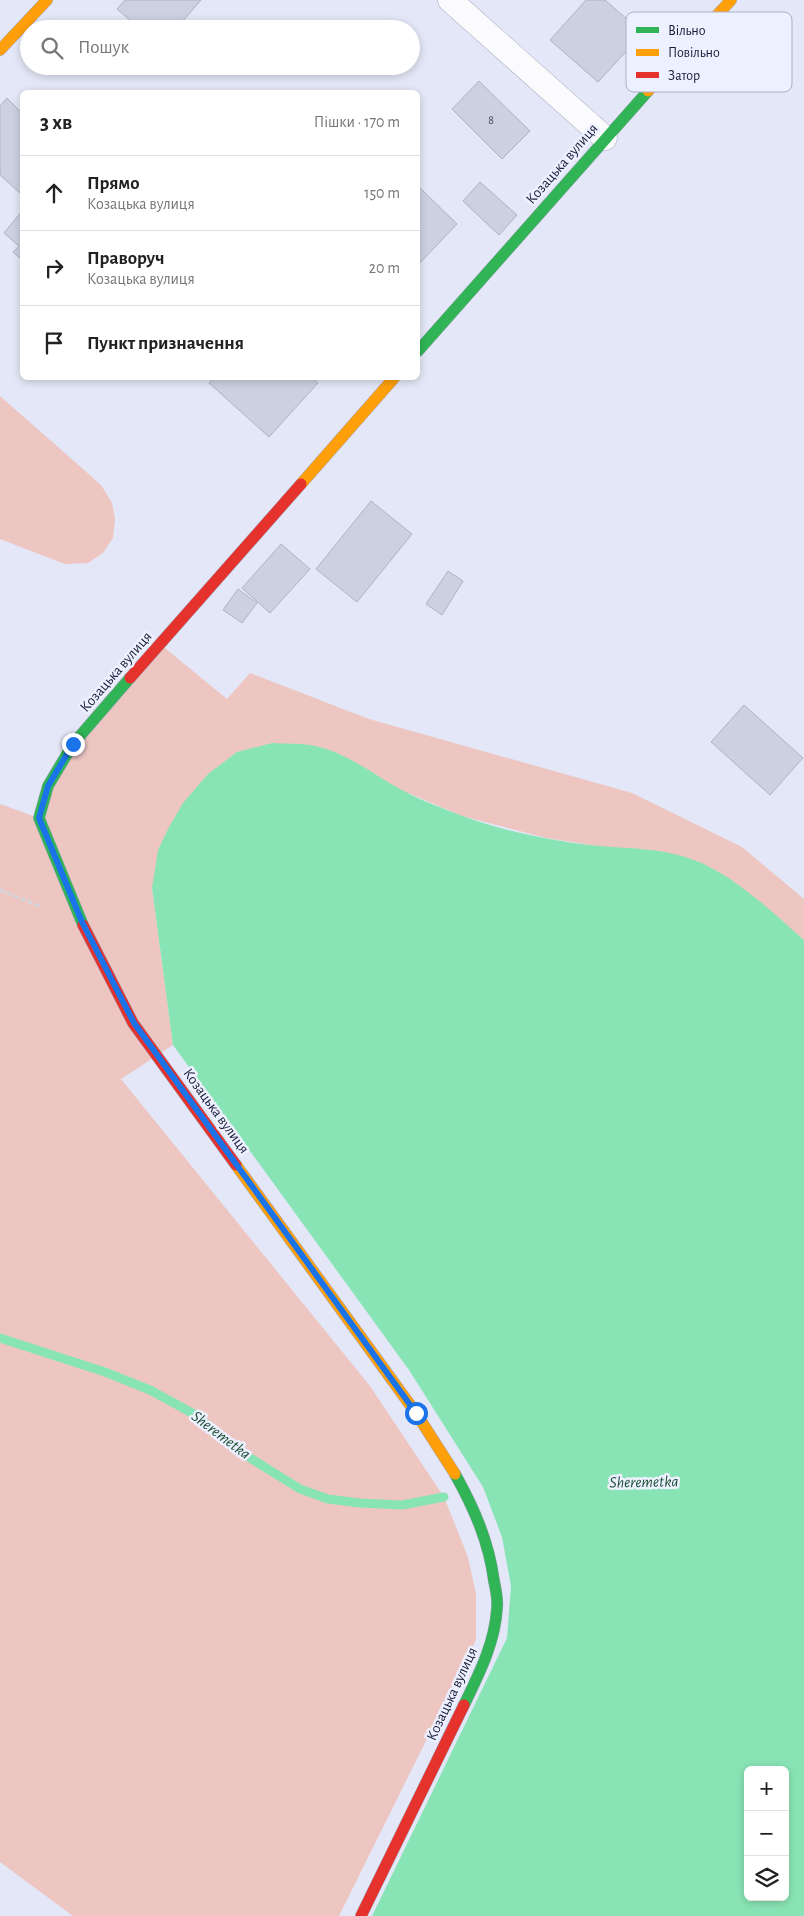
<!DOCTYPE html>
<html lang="uk">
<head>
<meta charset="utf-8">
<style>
	:root { --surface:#fff; --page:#f6f6f6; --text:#222; --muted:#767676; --line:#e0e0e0 }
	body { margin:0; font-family:"Alegreya Sans",sans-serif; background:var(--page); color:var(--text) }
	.controls { position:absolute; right:15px; bottom:15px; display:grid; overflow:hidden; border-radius:8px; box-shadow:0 2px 8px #0003 }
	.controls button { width:45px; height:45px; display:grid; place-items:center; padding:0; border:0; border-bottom:1px solid var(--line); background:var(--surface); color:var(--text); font:25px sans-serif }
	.stop { position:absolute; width:15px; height:15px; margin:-11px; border:4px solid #1a73e8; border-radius:50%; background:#fff }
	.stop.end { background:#1a73e8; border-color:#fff; box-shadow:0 1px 5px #0008 }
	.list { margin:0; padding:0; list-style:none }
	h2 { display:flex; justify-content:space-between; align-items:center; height:65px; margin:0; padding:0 20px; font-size:21px }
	h2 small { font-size:16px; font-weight:400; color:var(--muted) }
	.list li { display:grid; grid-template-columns:32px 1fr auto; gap:15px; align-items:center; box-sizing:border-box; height:75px; padding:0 20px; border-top:1px solid var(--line) }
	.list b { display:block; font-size:19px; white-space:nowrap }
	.list p { margin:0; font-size:16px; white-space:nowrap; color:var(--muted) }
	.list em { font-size:16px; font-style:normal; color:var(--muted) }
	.icon { flex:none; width:28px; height:28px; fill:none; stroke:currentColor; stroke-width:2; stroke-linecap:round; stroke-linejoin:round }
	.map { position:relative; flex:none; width:804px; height:1916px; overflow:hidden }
	.search { position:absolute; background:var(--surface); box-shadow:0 2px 8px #0003; left:20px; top:20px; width:400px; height:55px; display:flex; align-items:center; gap:12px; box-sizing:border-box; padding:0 18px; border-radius:28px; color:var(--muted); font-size:19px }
	.panel { position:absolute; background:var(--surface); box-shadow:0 2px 8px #0003; left:20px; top:90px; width:400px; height:290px; border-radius:8px }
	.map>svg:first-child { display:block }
	.green { fill:#edc6c2 }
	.water { fill:#89e4b5; fill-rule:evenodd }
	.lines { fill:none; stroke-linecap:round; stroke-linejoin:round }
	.stream { stroke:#89e4b5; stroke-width:9 }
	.building { fill:#cdd0e1; stroke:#aeb2c5 }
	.street-casing { stroke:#a2a5b8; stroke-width:25 }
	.fast-casing { stroke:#a2a5b8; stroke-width:12 }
	.slow-casing { stroke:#a2a5b8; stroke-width:12 }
	.jam-casing { stroke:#a2a5b8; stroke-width:12 }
	.path { stroke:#d4d5db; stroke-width:3; stroke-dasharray:5 2.5; stroke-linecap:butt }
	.street { stroke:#fbfbfe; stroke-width:24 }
	.fast { stroke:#30b455; stroke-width:11 }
	.slow { stroke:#ff9f0a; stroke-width:11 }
	.jam { stroke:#e5322d; stroke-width:11 }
	.route { stroke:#1a73e8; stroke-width:6 }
	.labels { text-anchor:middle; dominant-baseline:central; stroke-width:5; stroke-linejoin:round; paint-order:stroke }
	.number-label { font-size:12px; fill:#474b62 }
	.street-label { font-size:15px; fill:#181c36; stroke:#edf0ff }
	.water-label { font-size:16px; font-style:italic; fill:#1b4e32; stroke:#edf0ff }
	.key { fill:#edf0ff; stroke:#adb0c3; stroke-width:1 }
	.key-label { font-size:14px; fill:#181c36 }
</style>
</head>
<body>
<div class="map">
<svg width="804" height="1916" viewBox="0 0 804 1916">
	<rect width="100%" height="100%" fill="#e4e7f7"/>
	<g class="green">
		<polygon points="0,396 101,485 112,503 115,519 113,538 103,553 88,563 65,564 0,539"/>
		<polygon points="160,644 227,699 250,673 369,719 632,793 742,847 804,899 804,940 781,920 591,845 546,838 462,816 408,793 152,888 173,1045 121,1079 370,1386 444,1497 468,1557 476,1594 476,1640 339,1916 73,1916 0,1862 0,804 39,818 48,786"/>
	</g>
	<path class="water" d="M 272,743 C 284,744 298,743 310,745 C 347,751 375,777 408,793 C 424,802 443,808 460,815 C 499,830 549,840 590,845 C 625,849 660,847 694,860 C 732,874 774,913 804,940 L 804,1916 L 372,1916 L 507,1638 L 511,1586 L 502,1537 L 483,1487 L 409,1370 L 173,1045 L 152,888 L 158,850 L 169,827 L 183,803 L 208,774 L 237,752 ZM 748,1770 L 785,1770 L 785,1897 L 748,1897 Z"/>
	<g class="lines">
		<polyline class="stream" points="0,1338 105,1372 150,1390 194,1414 247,1456 300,1489 328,1499 360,1503 402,1505 444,1497"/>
	</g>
	<g class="building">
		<polygon points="125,0 201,0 176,29 140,29 117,9"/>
		<polygon points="586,0 605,0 643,33 598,82 550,40"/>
		<polygon points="479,81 530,131 502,159 452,109"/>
		<polygon points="7,98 22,113 22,192 21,194 0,175 0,106"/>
		<polygon points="480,182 517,215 499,235 463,201"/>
		<polygon points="418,186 457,224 418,265"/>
		<polygon points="22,211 22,260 13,252 19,246 4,233"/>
		<polygon points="213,378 312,378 318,383 269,437 209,383"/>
		<polygon points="371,501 412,534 357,602 316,569"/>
		<polygon points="281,544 310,569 270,613 242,588"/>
		<polygon points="448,571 463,581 442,615 426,604"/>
		<polygon points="238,589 257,603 242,623 223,610"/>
		<polygon points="744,705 803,758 770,795 711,742"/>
	</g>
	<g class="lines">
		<defs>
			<polyline id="street" points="450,0 605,138"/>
			<g id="fast">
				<polyline points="418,351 648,91"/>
				<polyline points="83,925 39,818 48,786 73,744 130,678"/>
				<path d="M 455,1474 C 474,1508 489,1542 494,1581 C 496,1590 498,1599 497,1608 C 495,1643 479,1674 464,1705"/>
			</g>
			<g id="slow">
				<polyline points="0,50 47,0"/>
				<polyline points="648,91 731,0"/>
				<polyline points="301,484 394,378"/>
				<polyline points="236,1165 416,1413 455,1474"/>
			</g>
			<g id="jam">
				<polyline points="130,678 301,484"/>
				<polyline points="83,925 133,1023 236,1165"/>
				<polyline points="361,1916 464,1705"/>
			</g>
		</defs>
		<use href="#street" class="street-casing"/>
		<use href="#fast" class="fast-casing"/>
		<use href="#slow" class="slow-casing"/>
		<use href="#jam" class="jam-casing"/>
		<polyline class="path" points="0,890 42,907"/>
		<use href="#street" class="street"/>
		<use href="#fast" class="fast"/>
		<use href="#slow" class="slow"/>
		<use href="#jam" class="jam"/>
	</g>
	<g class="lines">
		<polyline class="route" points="73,744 48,786 39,818 82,922 134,1023 416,1413"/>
	</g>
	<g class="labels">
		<g class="number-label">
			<text x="491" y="120">8</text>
		</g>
		<g class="street-label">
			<text transform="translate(562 164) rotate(-49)">Козацька вулиця</text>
			<text transform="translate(116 672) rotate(-49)">Козацька вулиця</text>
			<text transform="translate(216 1111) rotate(54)">Козацька вулиця</text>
			<text transform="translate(452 1694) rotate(-65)">Козацька вулиця</text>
		</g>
		<g class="water-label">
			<text transform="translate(221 1435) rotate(37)">Sheremetka</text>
			<text transform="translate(644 1482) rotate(-1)">Sheremetka</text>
		</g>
	</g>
	<rect x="626" y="12" width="166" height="80" rx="8" class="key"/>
	<rect x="636" y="27" width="23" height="6" fill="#30b455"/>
	<rect x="636" y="49" width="23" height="7" fill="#ff9f0a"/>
	<rect x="636" y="72" width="23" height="6" fill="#e5322d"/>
	<g class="key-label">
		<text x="668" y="35">Вільно</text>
		<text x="668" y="57">Повільно</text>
		<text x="668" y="80">Затор</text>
	</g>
</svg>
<div class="controls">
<button>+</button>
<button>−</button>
<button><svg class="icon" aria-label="layers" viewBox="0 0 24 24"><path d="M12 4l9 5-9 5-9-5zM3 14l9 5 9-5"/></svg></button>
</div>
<div class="stop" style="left:416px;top:1413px"></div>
<div class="stop end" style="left:73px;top:744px"></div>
<div class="search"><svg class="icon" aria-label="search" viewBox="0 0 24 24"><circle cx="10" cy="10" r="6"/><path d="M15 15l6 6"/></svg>Пошук</div>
<section class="panel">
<h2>3 хв<small>Пішки · 170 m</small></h2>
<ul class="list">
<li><svg class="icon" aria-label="ahead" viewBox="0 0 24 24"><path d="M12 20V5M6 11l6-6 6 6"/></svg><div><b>Прямо</b><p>Козацька вулиця</p></div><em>150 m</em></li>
<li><svg class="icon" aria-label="right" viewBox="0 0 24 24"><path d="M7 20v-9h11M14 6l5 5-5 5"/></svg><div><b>Праворуч</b><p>Козацька вулиця</p></div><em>20 m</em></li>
<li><svg class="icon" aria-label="arrive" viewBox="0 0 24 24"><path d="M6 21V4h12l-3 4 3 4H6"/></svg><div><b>Пункт призначення</b></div></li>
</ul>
</section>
</div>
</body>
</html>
